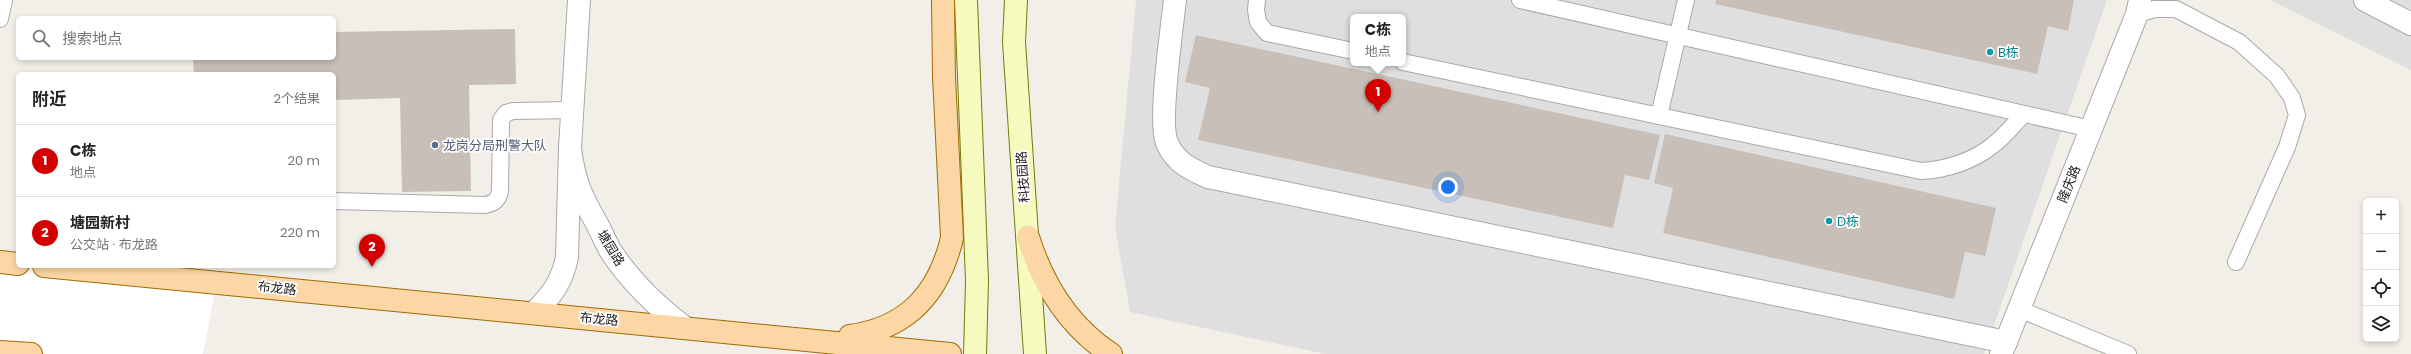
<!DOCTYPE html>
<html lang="zh">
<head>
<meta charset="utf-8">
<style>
	:root { --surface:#fff; --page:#f2f2f2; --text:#222; --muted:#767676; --line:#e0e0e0; --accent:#d40000 }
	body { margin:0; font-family:Poppins,"Noto Sans SC",sans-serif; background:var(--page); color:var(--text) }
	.controls { position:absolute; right:12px; bottom:12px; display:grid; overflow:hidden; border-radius:6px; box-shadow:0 2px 6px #0003 }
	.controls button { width:36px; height:36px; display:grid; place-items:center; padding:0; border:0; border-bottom:1px solid var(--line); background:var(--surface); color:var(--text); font:20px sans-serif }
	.you { position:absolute; left:1448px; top:187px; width:14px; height:14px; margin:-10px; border:3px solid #fff; border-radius:50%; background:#1a73e8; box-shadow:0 0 0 6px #1a73e833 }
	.badge { display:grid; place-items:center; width:26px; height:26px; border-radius:50%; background:var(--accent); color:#fff; font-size:13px; font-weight:700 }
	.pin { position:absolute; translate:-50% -33px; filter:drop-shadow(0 1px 2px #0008) }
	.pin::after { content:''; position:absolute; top:21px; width:14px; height:12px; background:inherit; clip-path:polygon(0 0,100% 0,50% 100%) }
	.popup { position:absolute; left:1350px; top:14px; width:56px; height:52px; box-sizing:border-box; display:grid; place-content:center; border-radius:6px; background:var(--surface); filter:drop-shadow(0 1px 3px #0005); font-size:13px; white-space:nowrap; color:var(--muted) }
	.popup b { font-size:15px; color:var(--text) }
	.popup::after { content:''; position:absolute; left:50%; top:100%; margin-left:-8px; border:8px solid transparent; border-top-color:var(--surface) }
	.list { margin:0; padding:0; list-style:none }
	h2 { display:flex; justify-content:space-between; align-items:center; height:52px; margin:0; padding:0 16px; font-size:17px }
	h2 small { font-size:13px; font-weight:400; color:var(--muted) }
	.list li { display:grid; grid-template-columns:26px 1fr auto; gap:12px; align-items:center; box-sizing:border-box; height:72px; padding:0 16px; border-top:1px solid var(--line) }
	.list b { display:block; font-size:15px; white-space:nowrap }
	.list p { margin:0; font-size:13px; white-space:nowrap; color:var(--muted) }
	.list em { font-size:13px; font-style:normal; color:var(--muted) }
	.icon { flex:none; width:22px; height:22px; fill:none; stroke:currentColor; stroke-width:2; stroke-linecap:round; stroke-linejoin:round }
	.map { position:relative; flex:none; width:2411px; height:354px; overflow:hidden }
	.search { position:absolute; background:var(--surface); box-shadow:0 2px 6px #0003; left:16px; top:16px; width:320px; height:44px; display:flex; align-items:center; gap:10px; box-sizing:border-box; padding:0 14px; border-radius:6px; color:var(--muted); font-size:15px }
	.panel { position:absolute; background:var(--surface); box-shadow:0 2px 6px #0003; left:16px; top:72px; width:320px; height:196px; border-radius:6px }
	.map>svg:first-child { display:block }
	.residential { fill:#e0dfdf; fill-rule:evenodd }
	.pier { fill:#fff }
	.building { fill:#c7bfb8 }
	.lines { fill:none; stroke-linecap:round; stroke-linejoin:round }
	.lane-casing { stroke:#a9a9a9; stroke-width:18 }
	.street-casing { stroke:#a9a9a9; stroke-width:24 }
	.secondary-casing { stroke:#707d05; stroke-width:24 }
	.primary-casing { stroke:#a06b00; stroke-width:24 }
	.lane { stroke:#fff; stroke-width:16 }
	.street { stroke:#fff; stroke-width:22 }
	.secondary { stroke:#f7fabf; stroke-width:22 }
	.primary { stroke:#fcd6a4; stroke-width:22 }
	.culture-dot { fill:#0f9aa8; stroke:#fff; stroke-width:1.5 }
	.service-dot { fill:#5c6f8a; stroke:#fff; stroke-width:1.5 }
	.labels { text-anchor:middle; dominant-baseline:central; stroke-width:3.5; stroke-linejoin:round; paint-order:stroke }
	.culture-label { font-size:13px; fill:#0d838f; stroke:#fff; text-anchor:start }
	.service-label { font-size:13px; fill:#4e5e75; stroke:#fff; text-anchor:start }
	.street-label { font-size:13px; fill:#222; stroke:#fff }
</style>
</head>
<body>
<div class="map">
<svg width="2411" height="354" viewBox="0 0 2411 354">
	<rect width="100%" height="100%" fill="#f2efe9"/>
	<g class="residential">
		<path d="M 1136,0 L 2107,0 L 1984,354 L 1326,354 L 1130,312 L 1115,227 ZM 1353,17 L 1403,17 L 1403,63 L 1353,63 Z"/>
		<polygon points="2270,0 2411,0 2411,70"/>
	</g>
	<polygon class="pier" points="0,260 18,266 68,266 217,280 203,354 0,354"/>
	<g class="building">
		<polygon points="1716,0 2074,0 2068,31 2048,26 2037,74 1715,4"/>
		<polygon points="515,29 516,84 469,85 471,191 402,192 400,98 334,100 334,74 194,74 193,58 334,58 334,32"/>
		<polygon points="1196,35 1660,135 1649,180 1625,175 1613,228 1198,140 1210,88 1185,82"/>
		<polygon points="1665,134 1996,208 1985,256 1965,252 1954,299 1663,233 1673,188 1654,183"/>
	</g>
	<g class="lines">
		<defs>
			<g id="lane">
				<polyline points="1257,0 1256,10 1258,22 1267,33 1353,51"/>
				<polyline points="1520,0 2091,129"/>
				<polyline points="2137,14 2155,9 2176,9 2239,42 2277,76 2292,98 2297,115 2287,147 2236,262"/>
				<polyline points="0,19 4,0"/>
				<path d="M 1403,62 L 1921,171 C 1945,170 1974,161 1993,145 C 2004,137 2014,124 2024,114"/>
				<polyline points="1659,116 1686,0"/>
				<path d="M 334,201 L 485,205 C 494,203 498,201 500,191 L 501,120 L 506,113 L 513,111 L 572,110"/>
				<polyline points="2019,309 2128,354"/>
			</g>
			<g id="street">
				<path d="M 1175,0 C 1172,27 1158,123 1167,143 C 1175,162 1190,169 1208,177 L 2006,342"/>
				<polyline points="2365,0 2411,24"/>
				<polyline points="570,148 579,0"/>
				<path d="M 534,313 C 552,295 562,282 567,257 L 570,148 C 574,180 580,194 596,222 C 601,231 605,241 610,250 C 630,281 655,305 684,327"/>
				<polyline points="2001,354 2137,14 2140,0"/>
			</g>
			<g id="secondary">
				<polyline points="966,0 977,281 975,354"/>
				<polyline points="1016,0 1014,42 1035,354"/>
			</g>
			<g id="primary">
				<path d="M 1028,237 C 1043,285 1068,326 1111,354"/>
				<polyline points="0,262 18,264"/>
				<polyline points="44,266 950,354"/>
				<path d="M 850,336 C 908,328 939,293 952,238 L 944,77 L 943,0"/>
				<polyline points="0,352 31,354"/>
			</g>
		</defs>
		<use href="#lane" class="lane-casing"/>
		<use href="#street" class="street-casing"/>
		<use href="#secondary" class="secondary-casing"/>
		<use href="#primary" class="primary-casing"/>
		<use href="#lane" class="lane"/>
		<use href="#street" class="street"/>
		<use href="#secondary" class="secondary"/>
		<use href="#primary" class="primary"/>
	</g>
	<g class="culture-dot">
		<circle cx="1990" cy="52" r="4"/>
		<circle cx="1829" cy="221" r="4"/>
	</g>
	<circle class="service-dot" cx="435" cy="145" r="4"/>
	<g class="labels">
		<g class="culture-label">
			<text x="1998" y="52">B栋</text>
			<text x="1837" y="221">D栋</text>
		</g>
		<g class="service-label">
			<text x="443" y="145">龙岗分局刑警大队</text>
		</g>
		<g class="street-label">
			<text transform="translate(1023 177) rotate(-94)">科技园路</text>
			<text transform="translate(2069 184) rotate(-68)">隆庆路</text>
			<text transform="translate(611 248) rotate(59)">塘园路</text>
			<text transform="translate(277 288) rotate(6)">布龙路</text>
			<text transform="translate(599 319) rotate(5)">布龙路</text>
		</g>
	</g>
</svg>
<div class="controls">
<button>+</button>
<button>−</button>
<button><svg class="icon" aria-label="locate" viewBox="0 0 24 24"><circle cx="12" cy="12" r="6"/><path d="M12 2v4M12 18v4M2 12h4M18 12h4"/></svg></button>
<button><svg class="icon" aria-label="layers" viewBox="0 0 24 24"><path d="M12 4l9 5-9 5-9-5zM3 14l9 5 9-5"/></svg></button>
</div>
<div class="you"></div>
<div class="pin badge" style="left:1378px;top:112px">1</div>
<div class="popup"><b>C栋</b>地点</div>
<div class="pin badge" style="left:372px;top:267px">2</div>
<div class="search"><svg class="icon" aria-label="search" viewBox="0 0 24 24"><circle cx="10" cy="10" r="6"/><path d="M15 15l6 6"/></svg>搜索地点</div>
<section class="panel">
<h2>附近<small>2个结果</small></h2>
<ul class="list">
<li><span class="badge">1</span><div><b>C栋</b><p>地点</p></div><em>20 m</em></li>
<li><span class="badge">2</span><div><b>塘园新村</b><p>公交站 · 布龙路</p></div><em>220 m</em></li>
</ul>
</section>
</div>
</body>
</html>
